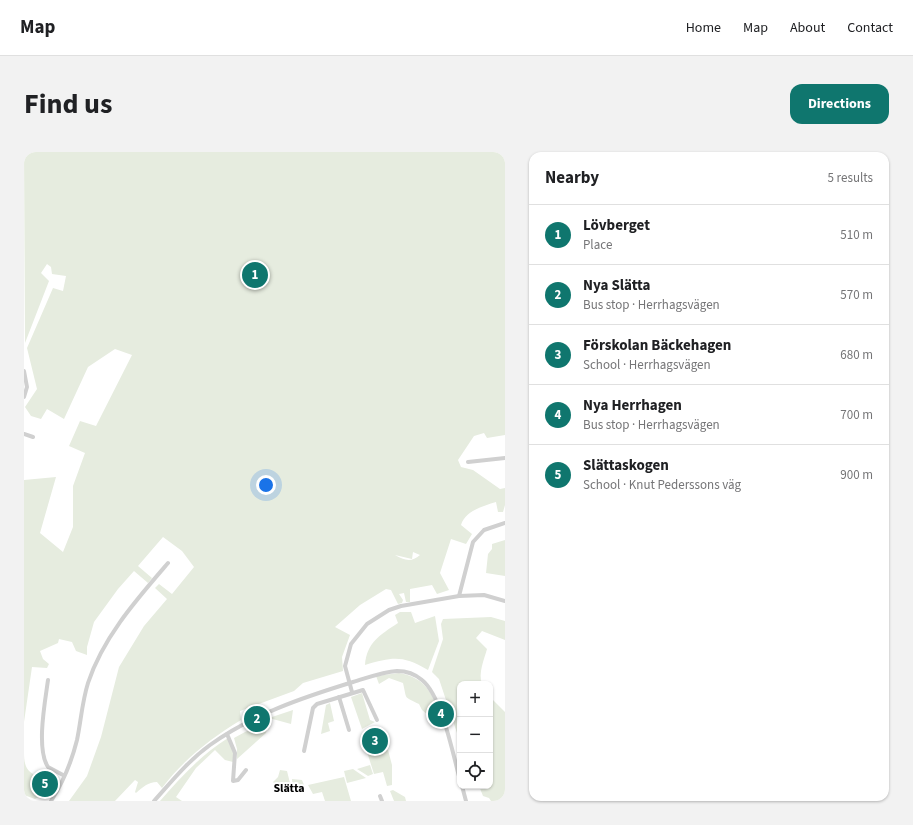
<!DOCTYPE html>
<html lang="en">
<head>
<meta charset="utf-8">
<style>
	:root { --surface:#fff; --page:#f2f2f2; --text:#202124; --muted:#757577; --line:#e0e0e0; --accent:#0f766e }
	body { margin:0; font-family:"Source Sans 3",sans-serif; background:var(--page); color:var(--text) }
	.controls { position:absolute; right:12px; bottom:12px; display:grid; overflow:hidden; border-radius:8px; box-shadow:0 1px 3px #0004 }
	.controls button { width:36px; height:36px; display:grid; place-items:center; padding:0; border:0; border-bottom:1px solid var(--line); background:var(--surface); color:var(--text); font:20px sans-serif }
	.you { position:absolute; left:242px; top:333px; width:14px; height:14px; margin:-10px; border:3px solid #fff; border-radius:50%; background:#1a73e8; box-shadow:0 0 0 6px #1a73e833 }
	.badge { display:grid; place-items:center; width:26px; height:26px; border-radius:50%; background:var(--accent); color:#fff; font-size:13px; font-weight:700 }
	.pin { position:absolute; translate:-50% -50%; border:2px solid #fff; box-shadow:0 1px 4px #0006 }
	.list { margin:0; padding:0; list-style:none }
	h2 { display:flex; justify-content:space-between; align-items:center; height:52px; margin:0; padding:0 16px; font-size:17px }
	h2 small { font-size:13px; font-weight:400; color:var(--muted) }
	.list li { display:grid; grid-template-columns:26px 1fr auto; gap:12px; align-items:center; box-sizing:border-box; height:60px; padding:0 16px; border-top:1px solid var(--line) }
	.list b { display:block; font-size:15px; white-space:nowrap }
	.list p { margin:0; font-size:13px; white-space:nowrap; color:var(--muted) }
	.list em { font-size:13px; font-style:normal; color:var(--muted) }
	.icon { flex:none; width:22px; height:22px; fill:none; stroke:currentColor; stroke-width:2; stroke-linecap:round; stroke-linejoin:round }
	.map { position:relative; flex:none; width:481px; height:649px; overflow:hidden; border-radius:12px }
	header { display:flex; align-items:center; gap:24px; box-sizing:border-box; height:56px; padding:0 20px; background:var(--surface); border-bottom:1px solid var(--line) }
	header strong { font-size:19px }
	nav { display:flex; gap:22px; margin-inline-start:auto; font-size:14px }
	.intro { display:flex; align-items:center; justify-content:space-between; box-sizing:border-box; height:96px; padding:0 24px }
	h1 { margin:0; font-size:28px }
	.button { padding:10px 18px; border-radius:12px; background:var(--accent); color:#fff; font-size:14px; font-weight:700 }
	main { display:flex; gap:24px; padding:0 24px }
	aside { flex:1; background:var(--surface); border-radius:12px; box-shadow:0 1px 3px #0004 }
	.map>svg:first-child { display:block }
	.green { fill:#e6ecdf; fill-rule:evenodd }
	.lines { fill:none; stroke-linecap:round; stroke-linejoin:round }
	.minor { stroke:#d0d0d0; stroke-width:4 }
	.labels { text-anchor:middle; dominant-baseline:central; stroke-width:4; stroke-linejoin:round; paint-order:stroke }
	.neighbourhood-label { font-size:12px; font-weight:bold; fill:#000; stroke:#fff }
</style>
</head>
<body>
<header>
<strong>Map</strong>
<nav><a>Home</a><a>Map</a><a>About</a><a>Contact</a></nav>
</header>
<div class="intro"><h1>Find us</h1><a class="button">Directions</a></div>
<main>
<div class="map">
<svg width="481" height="649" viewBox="0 0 481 649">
	<rect width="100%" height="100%" fill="#fff"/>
	<g class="green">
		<path d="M 0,0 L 481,0 L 481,283 L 463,286 L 460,281 L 450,284 L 434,308 L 437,315 L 449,318 L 476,337 L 481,336 L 481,353 L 479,360 L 474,360 L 472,350 C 459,354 441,359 437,373 L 448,382 L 442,392 L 427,387 L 416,421 L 425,438 L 413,442 L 408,433 L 386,437 L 386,450 L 382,450 L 380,441 L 375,442 L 379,448 L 378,451 L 374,452 L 367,438 L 362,437 L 336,453 L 311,475 L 326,483 L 318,505 L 319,519 L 279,531 L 270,539 L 216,559 L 217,568 C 187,586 159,608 138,636 L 133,630 C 124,630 119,635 112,641 L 111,640 L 114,630 L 111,628 L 91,649 L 45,649 L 63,624 L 77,585 L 95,515 L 120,474 L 143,447 L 131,436 L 135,432 L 148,442 L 170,415 L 158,399 L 139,385 L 114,414 L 128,426 L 124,431 L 110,419 L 94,437 L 70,470 L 63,495 L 63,503 L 52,499 L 48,490 L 35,487 L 34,491 L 16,499 L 19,507 L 25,512 L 23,516 L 8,515 L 0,570 L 0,328 L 32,325 L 16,381 L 39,400 L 49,375 L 49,334 L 61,301 L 45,294 L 56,269 L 72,274 L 108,203 L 91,197 L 64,215 L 40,267 L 23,257 L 17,267 L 7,264 L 1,255 L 13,237 L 3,196 L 29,136 L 39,139 L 42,124 L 28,122 L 27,115 L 23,112 L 17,121 L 25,129 L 1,191 ZM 389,400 L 396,403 C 387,411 380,408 371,403 L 388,407 Z"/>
		<polygon points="481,388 481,424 462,421 464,402 468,397 468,392"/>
		<path d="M 376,460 L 387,460 L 391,471 L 411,464 L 415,489 L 404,518 C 378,503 369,505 341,513 C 343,490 356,483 374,471 L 371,463 Z"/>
		<path d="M 467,465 L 481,469 L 481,488 L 458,479 L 452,486 L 463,497 C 460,508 454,521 458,532 L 436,532 L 436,590 L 415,527 L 408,520 L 419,487 L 417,472 L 419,467 Z"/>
		<path d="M 375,521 C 397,524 409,539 414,560 L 404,563 L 398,558 L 395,552 C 379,544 383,548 379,531 L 365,526 L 355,532 L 352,524 Z"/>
		<polygon points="338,541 346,568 351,570 338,577 327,545"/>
		<polygon points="466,545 481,560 481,649 467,649 465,646 459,644 455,634 466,634"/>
		<polygon points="306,551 310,569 304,571 306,579 297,582 302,553"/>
		<polygon points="269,558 267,572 245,566"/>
		<polygon points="244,571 242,581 213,607 213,597 210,586 221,580"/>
		<polygon points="342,582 348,600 364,598 368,613 368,633 363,634 359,620 350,622 338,584"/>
		<path d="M 204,586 L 210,603 L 209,610 L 201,608 L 191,598 L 172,616 L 152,645 L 158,649 L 136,649 C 157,625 177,603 204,586 Z"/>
		<path d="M 0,600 C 0,610 1,617 9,622 L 10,641 L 16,644 L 11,647 L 0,643 Z"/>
		<polygon points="346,613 349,622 344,624 333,617"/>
		<polygon points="329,617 342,626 323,631 320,619"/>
		<polygon points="256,618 263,619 266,631 265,639 257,638 249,630 254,625"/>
		<polygon points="320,625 327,649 301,649 298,640 289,642 284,633"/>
		<polygon points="268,627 278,628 282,638 269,641"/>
		<polygon points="369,638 381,645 382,649 370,649 366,639"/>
	</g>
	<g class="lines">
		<g class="minor">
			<polyline points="0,219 3,235 0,245"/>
			<polyline points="0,282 9,285"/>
			<polyline points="444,310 481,306"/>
			<polyline points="435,444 449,390 460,378 481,371"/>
			<path d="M 24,528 C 21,550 12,597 24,615 L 39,623"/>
			<polyline points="328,540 321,514 327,492 343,472 365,458 377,454 435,444 460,443 481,449"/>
			<polyline points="315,545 325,578"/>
			<polyline points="203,582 211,601 209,629 214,628 222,618"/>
			<polyline points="280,599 289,556 293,552 339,538 353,568"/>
			<polyline points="438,634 442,649"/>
			<polyline points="356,644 358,649"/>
			<path d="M 27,649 C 38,632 48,608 53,588 C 57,569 58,550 64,531 C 79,485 113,447 144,411"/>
			<path d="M 130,649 C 148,629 164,609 186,593 C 227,563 280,545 329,530 C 343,526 358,520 373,519 C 382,519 391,522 398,528 C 418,544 429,603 436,628"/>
		</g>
	</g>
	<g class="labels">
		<g class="neighbourhood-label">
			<text x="265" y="636">Slätta</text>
		</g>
	</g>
</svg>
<div class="controls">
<button>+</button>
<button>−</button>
<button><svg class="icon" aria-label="locate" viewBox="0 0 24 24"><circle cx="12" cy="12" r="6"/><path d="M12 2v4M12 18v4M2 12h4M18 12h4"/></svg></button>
</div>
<div class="you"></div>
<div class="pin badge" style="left:231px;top:123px">1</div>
<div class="pin badge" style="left:233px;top:567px">2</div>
<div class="pin badge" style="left:351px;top:589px">3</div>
<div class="pin badge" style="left:417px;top:562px">4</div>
<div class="pin badge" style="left:21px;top:632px">5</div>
</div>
<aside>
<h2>Nearby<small>5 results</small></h2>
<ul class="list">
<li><span class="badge">1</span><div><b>Lövberget</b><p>Place</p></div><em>510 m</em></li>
<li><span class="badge">2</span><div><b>Nya Slätta</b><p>Bus stop · Herrhagsvägen</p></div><em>570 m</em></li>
<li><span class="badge">3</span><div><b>Förskolan Bäckehagen</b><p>School · Herrhagsvägen</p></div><em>680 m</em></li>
<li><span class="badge">4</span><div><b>Nya Herrhagen</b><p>Bus stop · Herrhagsvägen</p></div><em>700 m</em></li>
<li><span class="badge">5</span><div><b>Slättaskogen</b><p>School · Knut Pederssons väg</p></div><em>900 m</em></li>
</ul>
</aside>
</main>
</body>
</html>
